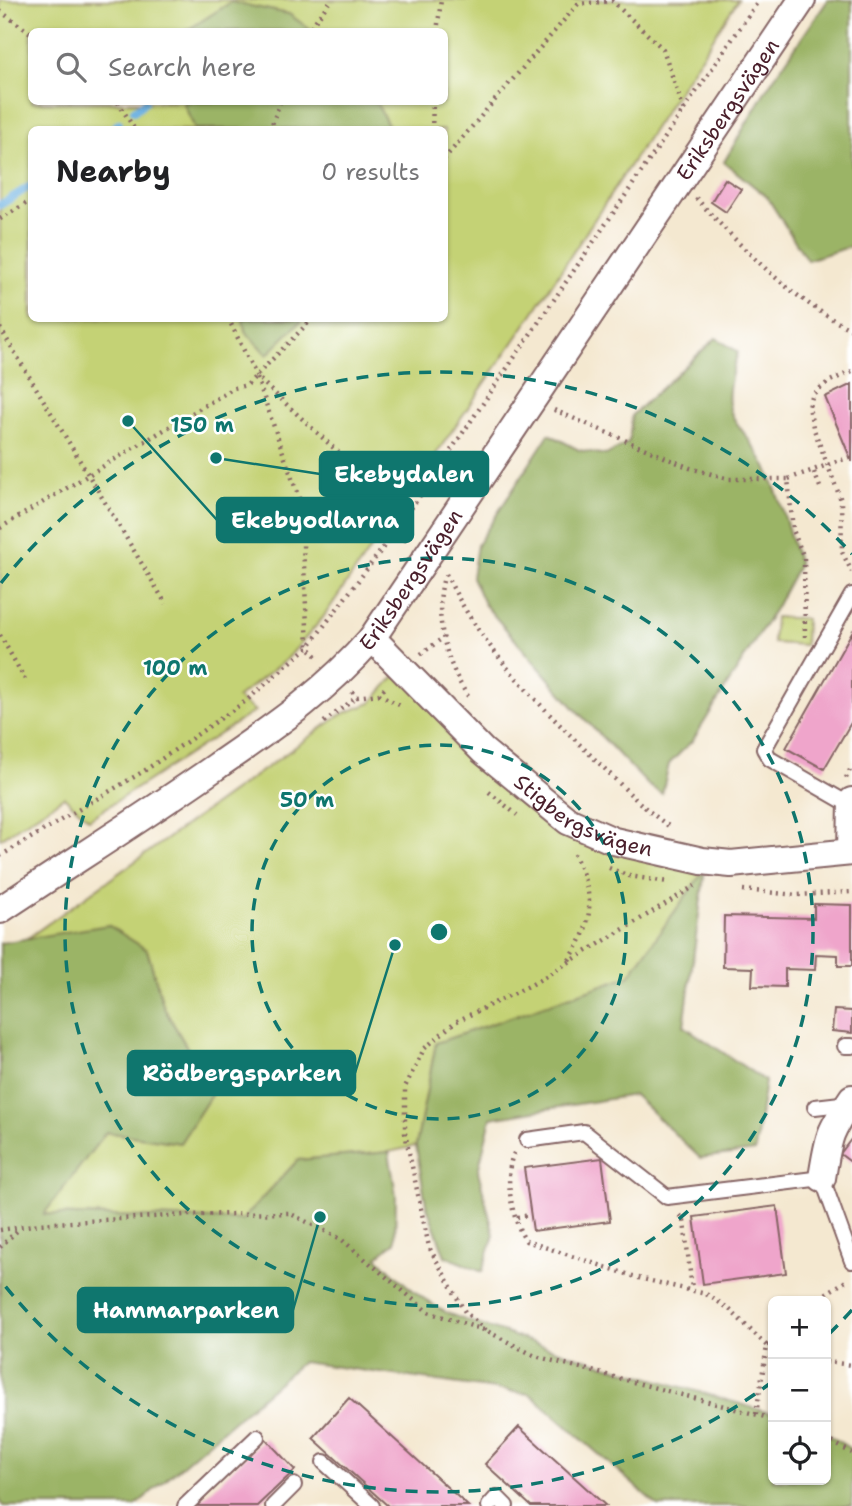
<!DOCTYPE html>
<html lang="en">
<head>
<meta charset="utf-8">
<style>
	:root { --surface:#fff; --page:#f2f2f2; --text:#202124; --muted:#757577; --line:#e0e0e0 }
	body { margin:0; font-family:"Shantell Sans",sans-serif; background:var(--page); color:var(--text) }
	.controls { position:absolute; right:21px; bottom:21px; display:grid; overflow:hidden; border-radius:10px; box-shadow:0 2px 5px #0004 }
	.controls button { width:63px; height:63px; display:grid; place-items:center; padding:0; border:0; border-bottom:2px solid var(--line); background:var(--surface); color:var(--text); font:35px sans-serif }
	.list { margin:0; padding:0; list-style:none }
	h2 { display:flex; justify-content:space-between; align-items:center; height:91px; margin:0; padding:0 28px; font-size:30px }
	h2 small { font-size:23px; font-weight:400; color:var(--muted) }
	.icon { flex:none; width:38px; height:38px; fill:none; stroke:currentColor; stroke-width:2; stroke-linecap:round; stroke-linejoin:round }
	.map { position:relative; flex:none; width:852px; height:1506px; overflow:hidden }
	.search { position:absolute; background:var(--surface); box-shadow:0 2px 5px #0004; left:28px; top:28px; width:420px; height:77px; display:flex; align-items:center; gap:18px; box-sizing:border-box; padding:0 24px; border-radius:10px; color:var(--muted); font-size:26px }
	.panel { position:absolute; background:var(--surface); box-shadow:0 2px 5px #0004; left:28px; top:126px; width:420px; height:196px; border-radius:10px }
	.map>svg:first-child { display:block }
	.green { fill:#c4d274; stroke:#877850; stroke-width:2; fill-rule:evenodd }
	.forest { fill:#9bb466; stroke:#726a48; stroke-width:2 }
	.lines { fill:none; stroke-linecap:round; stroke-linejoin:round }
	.stream { stroke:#6bb0e1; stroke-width:8 }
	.building { fill:#efa5cb }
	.service-casing { stroke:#866565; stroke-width:18 }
	.minor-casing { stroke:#866565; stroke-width:30 }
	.path { stroke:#866565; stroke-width:4.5; stroke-dasharray:2 5; stroke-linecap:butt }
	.service { stroke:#fff; stroke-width:14 }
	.minor { stroke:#fff; stroke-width:26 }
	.ring { fill:none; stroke:#0f766e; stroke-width:3.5; stroke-dasharray:12 9 }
	.labels { text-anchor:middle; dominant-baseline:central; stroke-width:5; stroke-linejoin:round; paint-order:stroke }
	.street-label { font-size:21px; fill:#4a1f2b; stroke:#fff }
	.centre { fill:#0f766e; stroke:#fff; stroke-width:3.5 }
	.ring-label { font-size:21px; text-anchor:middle; font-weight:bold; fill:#0f766e; stroke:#fff; stroke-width:5; stroke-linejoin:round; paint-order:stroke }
	.leader { fill:none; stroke:#0f766e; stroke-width:2.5 }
	.callout-dot { fill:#0f766e; stroke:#fff; stroke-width:2.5 }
	.callout { fill:#0f766e; stroke:#0f766e; stroke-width:2.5 }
	.callout-label { font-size:23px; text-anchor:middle; font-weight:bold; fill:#fff }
</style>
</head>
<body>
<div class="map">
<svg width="852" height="1506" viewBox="0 0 852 1506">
	<rect width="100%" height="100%" fill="#fff"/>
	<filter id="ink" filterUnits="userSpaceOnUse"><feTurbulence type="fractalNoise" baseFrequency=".0143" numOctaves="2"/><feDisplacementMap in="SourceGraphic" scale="14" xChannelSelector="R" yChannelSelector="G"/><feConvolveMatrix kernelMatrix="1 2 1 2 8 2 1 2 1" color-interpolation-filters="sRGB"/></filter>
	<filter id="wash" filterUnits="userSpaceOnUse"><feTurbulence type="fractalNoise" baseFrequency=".00686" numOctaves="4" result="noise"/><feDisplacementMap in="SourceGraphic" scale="28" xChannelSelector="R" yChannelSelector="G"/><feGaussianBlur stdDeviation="1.57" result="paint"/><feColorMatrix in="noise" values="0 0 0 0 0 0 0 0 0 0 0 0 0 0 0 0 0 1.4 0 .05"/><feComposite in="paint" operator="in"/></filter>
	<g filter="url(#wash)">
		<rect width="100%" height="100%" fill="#f4e8d0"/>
		<g class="green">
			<path d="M 0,0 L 738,0 L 530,318 L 322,619 L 288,658 L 237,698 L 255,711 L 89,819 L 64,797 L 0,839 ZM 32,32 L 444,32 L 444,102 L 32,102 ZM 32,130 L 444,130 L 444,318 L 32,318 Z"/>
			<polygon points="775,617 806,619 805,645 773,643"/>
			<polygon points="402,668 568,821 705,869 629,976 436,1043 416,1146 389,1152 298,1160 242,1220 43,1214 106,1132 180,1143 213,1092 164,1008 147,950 25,940 340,715 371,703"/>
		</g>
		<g class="forest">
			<polygon points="828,0 852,0 852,246 807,260 767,197 724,162 767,88"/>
			<polygon points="231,2 289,14 312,31 186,31"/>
			<polygon points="183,102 376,102 390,129 195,129"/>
			<polygon points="243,319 243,318 303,319 267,355 245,331"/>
			<path d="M 716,338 L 738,352 C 715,424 737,412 766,467 C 781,496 788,533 799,564 L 776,607 L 693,740 L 669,764 L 662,794 L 648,785 L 576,710 L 484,604 L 472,577 L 477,545 L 549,434 L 579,450 L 606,455 L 629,442 L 632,415 Z"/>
			<polygon points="705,869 684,1026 765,1081 755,1151 700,1158 634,1095 491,1118 478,1171 494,1235 482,1272 445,1256 426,1204 416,1146 436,1043 629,976"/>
			<path d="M 108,925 L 147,950 L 164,1008 L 213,1092 L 180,1143 L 106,1132 L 44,1214 L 242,1220 L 298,1160 L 389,1152 L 396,1195 L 395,1242 L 377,1257 C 395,1276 415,1294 438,1308 C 458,1320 486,1326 508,1334 C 595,1365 685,1386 773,1414 L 773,1480 L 826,1480 L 826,1433 L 852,1450 L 852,1506 L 658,1506 L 530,1394 L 302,1362 L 135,1506 L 3,1506 L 0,1500 L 0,943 Z"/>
		</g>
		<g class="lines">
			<g class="stream">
				<polyline points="134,111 145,102"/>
				<polyline points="111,130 119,123"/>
				<polyline points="0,205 32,185"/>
			</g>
		</g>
		<g id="blocks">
			<g class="building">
				<polygon points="725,179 741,189 726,212 711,202"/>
				<polygon points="852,384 852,462 825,397"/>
				<polygon points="852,632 852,721 824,769 786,748"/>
				<polygon points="814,904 852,905 852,966 838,966 838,955 816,954 815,970 785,969 785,987 752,986 753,968 723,967 724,916 814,918"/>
				<polygon points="834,1010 852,1011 852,1033 832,1031"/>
				<polygon points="852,1138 852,1163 840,1154"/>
				<polygon points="602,1158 610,1221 533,1231 524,1168"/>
				<polygon points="777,1206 786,1273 703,1284 694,1217"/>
				<polygon points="349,1398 468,1506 388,1506 313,1438"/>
				<polygon points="519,1427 606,1506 531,1506 485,1464"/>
				<polygon points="265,1438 295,1470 257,1506 195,1506"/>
			</g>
		</g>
	</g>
	<g filter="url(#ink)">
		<use href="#blocks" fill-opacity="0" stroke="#866565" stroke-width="2"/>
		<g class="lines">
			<defs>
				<g id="service">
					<polyline points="850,805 770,759 764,749 852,595"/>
					<polyline points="845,1046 852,1046"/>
					<polyline points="815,1107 849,1103"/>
					<polyline points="527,1140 584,1132 667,1197 822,1178 852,1261"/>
					<polyline points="324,1462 372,1506"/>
					<polyline points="185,1506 257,1437"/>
					<polyline points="273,1506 294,1485"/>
					<polyline points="489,1506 497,1497 506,1506"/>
				</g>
				<g id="minor">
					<path id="s1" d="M 372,638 L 483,751 L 568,821 L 614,841 L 702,861 L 731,864 L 852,852"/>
					<polyline points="851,852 852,801"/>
					<path id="s2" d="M 0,910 C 72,862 146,816 217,766 C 276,725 324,693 372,638 L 802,0"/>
					<path d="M 822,1178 C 829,1136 828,1134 852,1098"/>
				</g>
			</defs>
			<use href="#service" class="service-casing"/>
			<use href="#minor" class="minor-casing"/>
			<g class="path">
				<polyline points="0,11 32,34"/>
				<polyline points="307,32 331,0"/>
				<polyline points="437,32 441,0"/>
				<polyline points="118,102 135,130"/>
				<polyline points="270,130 280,102"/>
				<polyline points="432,130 433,102"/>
				<polyline points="444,159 578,4 612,1 663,49 684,111"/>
				<path d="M 696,198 C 741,247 792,300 852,330"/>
				<polyline points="0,219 32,200"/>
				<polyline points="228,318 257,377 339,453 375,497 395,532 407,541"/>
				<polyline points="0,328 166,604"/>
				<polyline points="852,371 828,382 813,394 809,407 813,427 841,500 842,552 852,572"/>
				<polyline points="257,378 301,504 308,647 319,658"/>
				<polyline points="554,410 690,468 729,479 788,479"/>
				<polyline points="814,472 820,487"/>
				<polyline points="0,528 234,388 247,385 313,318"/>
				<path d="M 446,574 C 482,650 543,709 603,767 C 625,789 644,809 670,827"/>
				<path d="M 443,581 C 434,620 447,667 470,699"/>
				<polyline points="0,635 27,683"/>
				<polyline points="805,637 804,558 793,530 788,479 850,457"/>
				<polyline points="421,654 444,637"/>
				<polyline points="352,692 357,697 379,694 387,686"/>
				<polyline points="379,694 403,707"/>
				<polyline points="324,722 357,697"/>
				<polyline points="846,778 852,766"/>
				<polyline points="489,792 517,815"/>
				<polyline points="0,856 144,771 246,701 308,647 395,532 759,0"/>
				<polyline points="609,868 629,876 668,882"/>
				<polyline points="743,890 797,895 852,892"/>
				<path d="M 569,960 C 596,920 594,895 574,854"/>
				<path d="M 514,1153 C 503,1174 512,1222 526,1241 L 639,1278 L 706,1294 L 728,1308 L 767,1346 L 756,1414"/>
				<polyline points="680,1215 684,1221 692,1289"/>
				<polyline points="517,1217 530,1215"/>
				<polyline points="0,1230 39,1224 185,1215 289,1213 341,1239 428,1312 487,1331 535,1356 773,1419"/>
				<polyline points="0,1247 20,1228"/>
				<polyline points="814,1301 849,1279"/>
				<polyline points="486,1330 465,1312 429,1247 405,1133 405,1087 424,1049 455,1022 531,985 695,886"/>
				<polyline points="773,1339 767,1346 773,1351"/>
				<polyline points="826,1362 852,1365"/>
				<polyline points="826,1439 852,1453"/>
			</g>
			<use href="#service" class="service"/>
			<use href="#minor" class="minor"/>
		</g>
	</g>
	<g class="ring">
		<circle cx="439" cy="932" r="187"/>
		<circle cx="439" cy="932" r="374"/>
		<path d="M852 1310A560 560 0 0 1 828 1335M772 1382A560 560 0 0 1 1 1281M1 583A560 560 0 0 1 852 554"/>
	</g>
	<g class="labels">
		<g class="street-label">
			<text stroke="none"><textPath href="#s2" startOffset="1099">Eriksbergsvägen</textPath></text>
			<text stroke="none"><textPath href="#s2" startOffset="532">Eriksbergsvägen</textPath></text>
			<text stroke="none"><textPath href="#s1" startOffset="280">Stigbergsvägen</textPath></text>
		</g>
	</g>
	<circle cx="439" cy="932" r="10" class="centre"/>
	<g class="ring-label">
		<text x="202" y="432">150 m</text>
		<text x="175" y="675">100 m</text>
		<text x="307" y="807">50 m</text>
	</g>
	<path class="leader" d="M216 458L320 474M128 421L217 520M395 945L355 1073M320 1217L293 1310"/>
	<g class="callout-dot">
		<circle cx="216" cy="458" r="7"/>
		<circle cx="128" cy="421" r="7"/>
		<circle cx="395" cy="945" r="7"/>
		<circle cx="320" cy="1217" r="7"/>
	</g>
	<g class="callout">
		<rect x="320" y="452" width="168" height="44" rx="7"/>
		<rect x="217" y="498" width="196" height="44" rx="7"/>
		<rect x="128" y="1051" width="227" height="44" rx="7"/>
		<rect x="78" y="1288" width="215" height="44" rx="7"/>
	</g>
	<g class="callout-label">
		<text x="404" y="482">Ekebydalen</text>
		<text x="315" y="528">Ekebyodlarna</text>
		<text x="242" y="1081">Rödbergsparken</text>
		<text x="186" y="1318">Hammarparken</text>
	</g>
</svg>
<div class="controls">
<button>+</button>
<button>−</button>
<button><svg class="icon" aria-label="locate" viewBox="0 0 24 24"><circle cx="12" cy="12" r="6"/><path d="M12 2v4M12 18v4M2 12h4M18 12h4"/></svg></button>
</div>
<div class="search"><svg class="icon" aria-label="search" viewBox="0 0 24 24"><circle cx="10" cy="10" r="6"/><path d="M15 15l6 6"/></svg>Search here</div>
<section class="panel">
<h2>Nearby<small>0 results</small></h2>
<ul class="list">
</ul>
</section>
</div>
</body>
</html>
